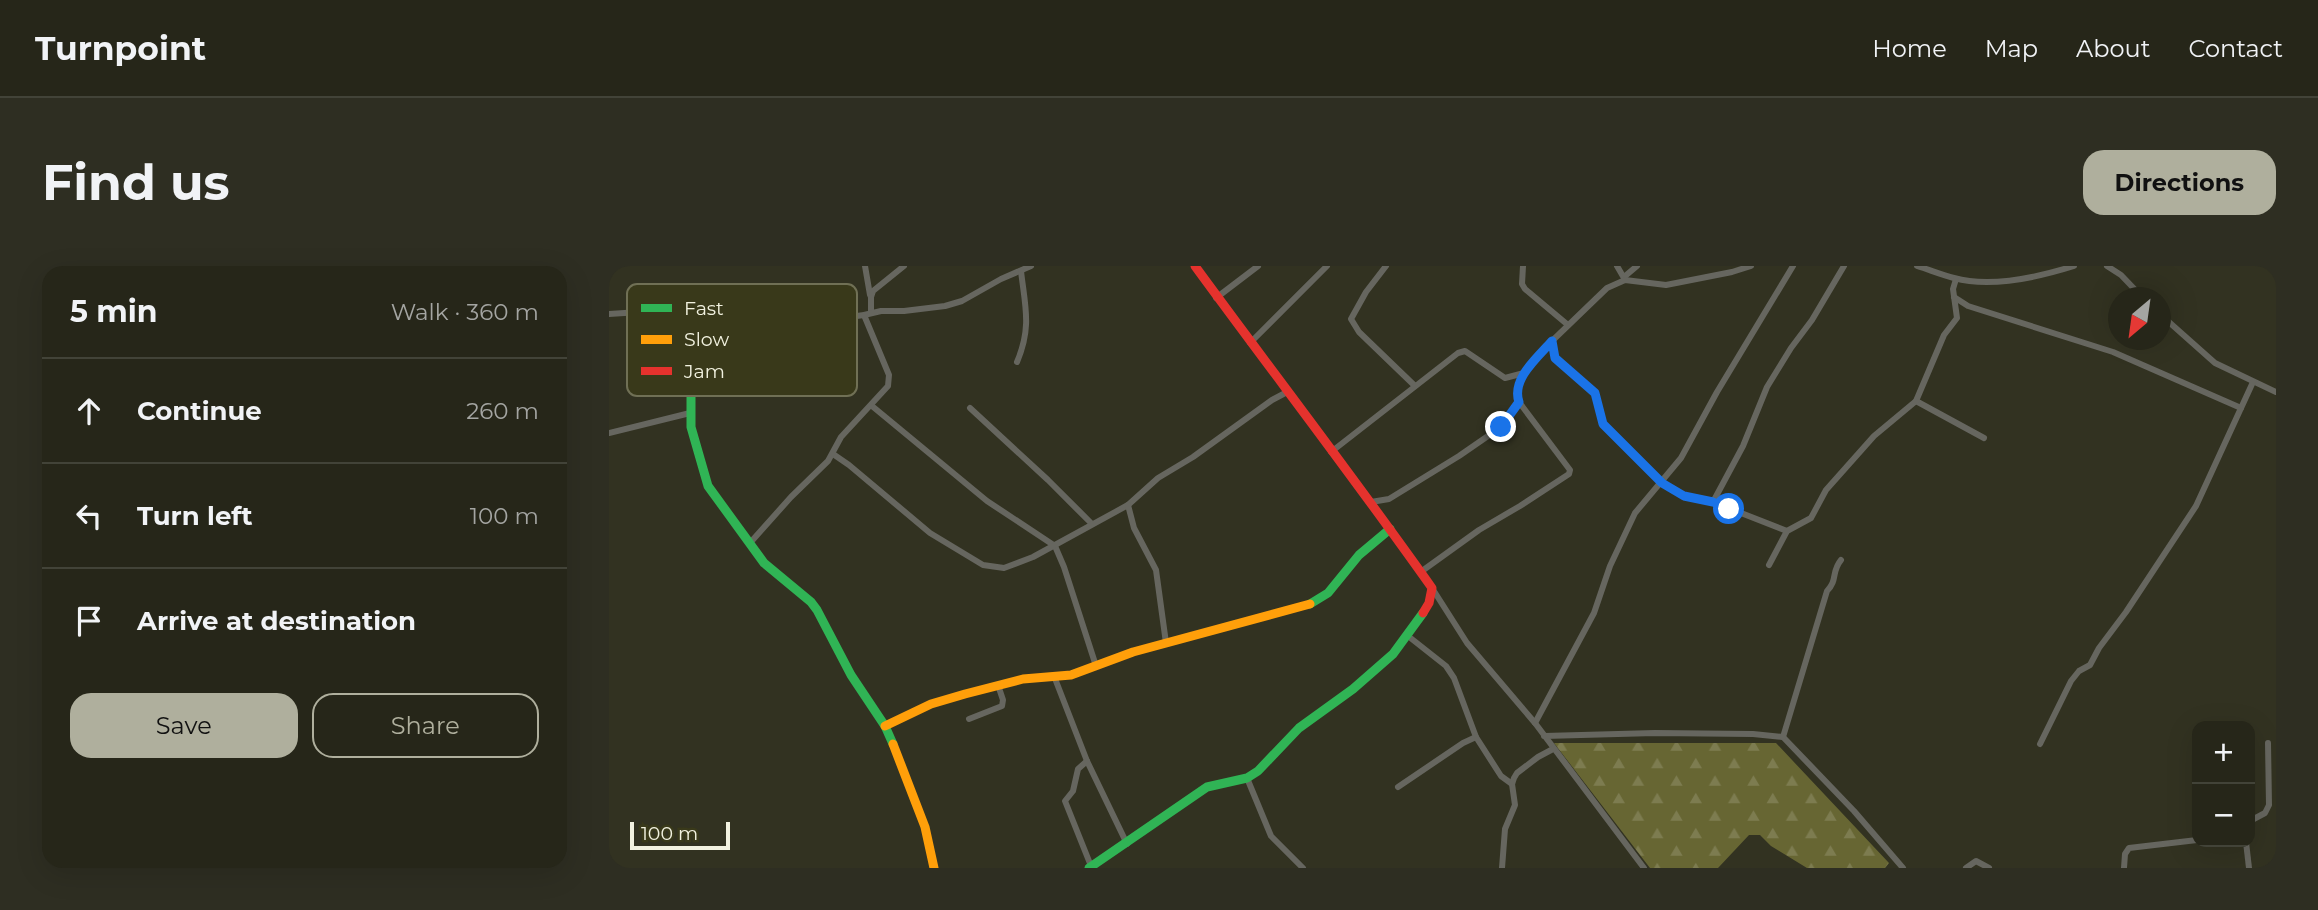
<!DOCTYPE html>
<html lang="en">
<head>
<meta charset="utf-8">
<style>
	:root { --surface:#262619; --page:#2e2e22; --text:#f1f3f6; --muted:#a4a5a2; --line:#424338; --accent:#afaf9d }
	body { margin:0; font-family:Montserrat,sans-serif; background:var(--page); color:var(--text) }
	.controls { position:absolute; right:21px; bottom:21px; display:grid; overflow:hidden; border-radius:14px; box-shadow:0 7px 28px #0002 }
	.controls button { width:63px; height:63px; display:grid; place-items:center; padding:0; border:0; border-bottom:2px solid var(--line); background:var(--surface); color:var(--text); font:35px sans-serif }
	.compass { position:absolute; left:1499px; top:21px; width:63px; height:63px; border-radius:50%; background:var(--surface); box-shadow:0 7px 28px #0002; rotate:209deg }
	.scale { position:absolute; left:21px; bottom:18px; width:100px; box-sizing:border-box; padding-left:7px; border:4px solid #f2f2e0; border-top:0; font-size:19px; line-height:24px; white-space:nowrap; color:#f2f2e0; -webkit-text-stroke:5px #39391a; paint-order:stroke }
	.stop { position:absolute; width:21px; height:21px; margin:-16px; border:5px solid #1a73e8; border-radius:50%; background:#fff }
	.stop.end { background:#1a73e8; border-color:#fff; box-shadow:0 2px 7px #0008 }
	.list { margin:0; padding:0; list-style:none }
	h2 { display:flex; justify-content:space-between; align-items:center; height:91px; margin:0; padding:0 28px; font-size:30px }
	h2 small { font-size:23px; font-weight:400; color:var(--muted) }
	.list li { display:grid; grid-template-columns:46px 1fr auto; gap:21px; align-items:center; box-sizing:border-box; height:105px; padding:0 28px; border-top:2px solid var(--line) }
	.list b { display:block; font-size:26px; white-space:nowrap }
	.list em { font-size:23px; font-style:normal; color:var(--muted) }
	.actions { display:flex; gap:14px; padding:21px 28px }
	.actions a { flex:1; padding:16px 0; border:2px solid var(--accent); border-radius:21px; text-align:center; font-size:24px; color:var(--accent) }
	.actions .main { background:var(--accent); color:#111 }
	.icon { flex:none; width:38px; height:38px; fill:none; stroke:currentColor; stroke-width:2; stroke-linecap:round; stroke-linejoin:round }
	.map { position:relative; flex:none; width:1667px; height:602px; overflow:hidden; border-radius:21px }
	header { display:flex; align-items:center; gap:42px; box-sizing:border-box; height:98px; padding:0 35px; background:var(--surface); border-bottom:2px solid var(--line) }
	header strong { font-size:33px }
	nav { display:flex; gap:38px; margin-inline-start:auto; font-size:24px }
	.intro { display:flex; align-items:center; justify-content:space-between; box-sizing:border-box; height:168px; padding:0 42px }
	h1 { margin:0; font-size:49px }
	.button { padding:18px 32px; border-radius:21px; background:var(--accent); color:#111; font-size:24px; font-weight:700 }
	main { display:flex; gap:42px; padding:0 42px }
	aside { flex:1; background:var(--surface); border-radius:21px; box-shadow:0 7px 28px #0002 }
	.map>svg:first-child { display:block }
	.forest { fill:url(#forest-firs) }
	.lines { fill:none; stroke-linecap:round; stroke-linejoin:round }
	.street { stroke:#66665f; stroke-width:6 }
	.fast { stroke:#30b455; stroke-width:9 }
	.slow { stroke:#ff9f0a; stroke-width:9 }
	.jam { stroke:#e5322d; stroke-width:9 }
	.route { stroke:#1a73e8; stroke-width:9 }
	.key { fill:#39391a; stroke:#707055; stroke-width:2 }
	.key-label { font-size:19px; fill:#f2f2e0 }
</style>
</head>
<body>
<header>
<strong>Turnpoint</strong>
<nav><a>Home</a><a>Map</a><a>About</a><a>Contact</a></nav>
</header>
<div class="intro"><h1>Find us</h1><a class="button">Directions</a></div>
<main>
<aside>
<h2>5 min<small>Walk · 360 m</small></h2>
<ul class="list">
<li><svg class="icon" aria-label="ahead" viewBox="0 0 24 24"><path d="M12 20V5M6 11l6-6 6 6"/></svg><div><b>Continue</b></div><em>260 m</em></li>
<li><svg class="icon" aria-label="left" viewBox="0 0 24 24"><path d="M17 20v-9H6M10 6l-5 5 5 5"/></svg><div><b>Turn left</b></div><em>100 m</em></li>
<li><svg class="icon" aria-label="arrive" viewBox="0 0 24 24"><path d="M6 21V4h12l-3 4 3 4H6"/></svg><div><b>Arrive at destination</b></div></li>
</ul>
<div class="actions"><a class="main">Save</a><a>Share</a></div>
</aside>
<div class="map">
<svg width="1667" height="602" viewBox="0 0 1667 602">
	<defs>
		<pattern id="forest-firs" width="22" height="20" patternUnits="userSpaceOnUse" patternTransform="scale(1.75)"><rect width="22" height="20" fill="#676633"/><path d="M5 1l3.5 6h-7zM16 11l3.5 6h-7z" fill="#7d7c50"/></pattern>
	</defs>
	<rect width="100%" height="100%" fill="#323221"/>
	<polygon class="forest" points="945,477 1167,477 1280,597 1276,602 1198,602 1162,580 1151,569 1140,569 1109,602 1041,602"/>
	<g class="lines">
		<g class="street">
			<polyline points="256,0 261,29"/>
			<polyline points="777,0 757,26 742,53 750,66 806,120"/>
			<polyline points="914,0 913,18 916,23 959,59"/>
			<polyline points="1008,0 1015,12"/>
			<path d="M 1308,0 C 1321,4 1333,9 1345,12 C 1381,22 1430,11 1465,0"/>
			<polyline points="1498,0 1512,9 1534,32"/>
			<polyline points="1015,11 1028,0"/>
			<polyline points="1345,31 1359,40 1504,86 1632,142"/>
			<polyline points="607,32 649,0"/>
			<polyline points="262,46 262,31 264,25 295,0"/>
			<polyline points="0,48 46,45 75,52 92,60 113,59 131,62 160,62 255,49 272,45 295,45 336,40 353,35 392,13 422,0"/>
			<polyline points="1552,49 1606,97 1667,126"/>
			<polyline points="943,75 946,92 986,127 994,157 1053,217 1075,230 1104,236 1178,265"/>
			<polyline points="641,77 718,0"/>
			<path d="M 408,96 C 423,61 416,40 412,5"/>
			<polyline points="1307,135 1375,172"/>
			<polyline points="263,140 378,235 446,280 455,301 487,400"/>
			<polyline points="361,142 439,214 483,258"/>
			<polyline points="0,167 81,147"/>
			<polyline points="722,186 849,87 856,85 896,112 915,107 943,75 998,22 1016,14 1057,19 1123,6 1142,0"/>
			<polyline points="224,188 240,199 321,267 374,299 395,302 424,291 519,239 549,212 584,191 663,134 680,125"/>
			<polyline points="762,236 780,233 850,190 892,161 910,136"/>
			<polyline points="1104,236 1134,180 1158,121 1182,82 1203,54 1235,0"/>
			<polyline points="519,239 525,262 547,304 557,377"/>
			<polyline points="141,277 182,231 219,195 232,171 279,120 280,109 255,49"/>
			<polyline points="1160,299 1178,265 1202,252 1217,224 1265,170 1307,135 1335,69 1348,52 1344,23 1347,13"/>
			<polyline points="813,305 870,264 911,240 960,208 961,204 910,136 908,126 915,107"/>
			<polyline points="823,322 858,377 926,457 1035,602"/>
			<polyline points="799,370 837,400 845,412 867,471 892,510 903,518"/>
			<polyline points="445,410 478,495 518,578"/>
			<polyline points="360,453 393,440 394,434 389,419"/>
			<polyline points="926,457 985,347 1001,300 1026,247 1072,192 1108,126 1184,0"/>
			<polyline points="935,470 1046,467 1144,468 1174,471 1245,545 1294,602"/>
			<path d="M 1174,471 L 1218,325 C 1229,314 1222,306 1232,294"/>
			<polyline points="1431,478 1462,415 1470,405 1481,399 1490,382 1517,346 1587,240 1644,116"/>
			<polyline points="478,495 469,503 464,525 456,535 482,600"/>
			<polyline points="638,512 662,570 694,602"/>
			<polyline points="789,521 854,477 867,471"/>
			<polyline points="1641,555 1656,547 1660,539 1659,477"/>
			<polyline points="1637,576 1640,602"/>
			<polyline points="893,602 896,563 906,539 903,518 905,512 908,507 929,491 944,483"/>
			<polyline points="1357,602 1367,595 1380,602"/>
			<polyline points="1515,602 1516,588 1520,582 1588,574"/>
		</g>
		<g class="fast">
			<polyline points="86,56 82,113 82,161 99,220 155,297 202,336 208,344 242,409 276,460 284,478"/>
			<polyline points="701,338 719,327 750,289 781,263"/>
			<polyline points="480,602 598,521 638,512 649,505 690,462 744,423 784,388 814,347"/>
		</g>
		<g class="slow">
			<polyline points="276,460 322,438 356,428 414,413 462,409 524,386 701,338"/>
			<polyline points="284,478 316,561 325,602"/>
		</g>
		<path class="jam" d="M 586,0 C 665,108 746,213 823,322 L 820,337 L 814,347"/>
	</g>
	<g class="lines">
		<path class="route" d="M 892,161 L 910,136 C 902,113 929,91 943,75 L 946,92 L 986,127 L 994,158 L 1053,217 L 1075,230 L 1104,236 L 1120,243"/>
	</g>
	<rect x="18" y="18" width="230" height="112" rx="10" class="key"/>
	<rect x="32" y="38" width="31" height="8" fill="#30b455"/>
	<rect x="32" y="69" width="31" height="9" fill="#ff9f0a"/>
	<rect x="32" y="101" width="31" height="8" fill="#e5322d"/>
	<g class="key-label">
		<text x="75" y="49">Fast</text>
		<text x="75" y="80">Slow</text>
		<text x="75" y="112">Jam</text>
	</g>
</svg>
<div class="controls">
<button>+</button>
<button>−</button>
</div>
<svg class="compass" viewBox="-18 -18 36 36"><path d="M0-13l5 13h-10z" fill="#e53935"/><path d="M0 13l5-13h-10z" fill="#a4a5a2"/></svg>
<div class="scale">100 m</div>
<div class="stop" style="left:1120px;top:243px"></div>
<div class="stop end" style="left:892px;top:161px"></div>
</div>
</main>
</body>
</html>
